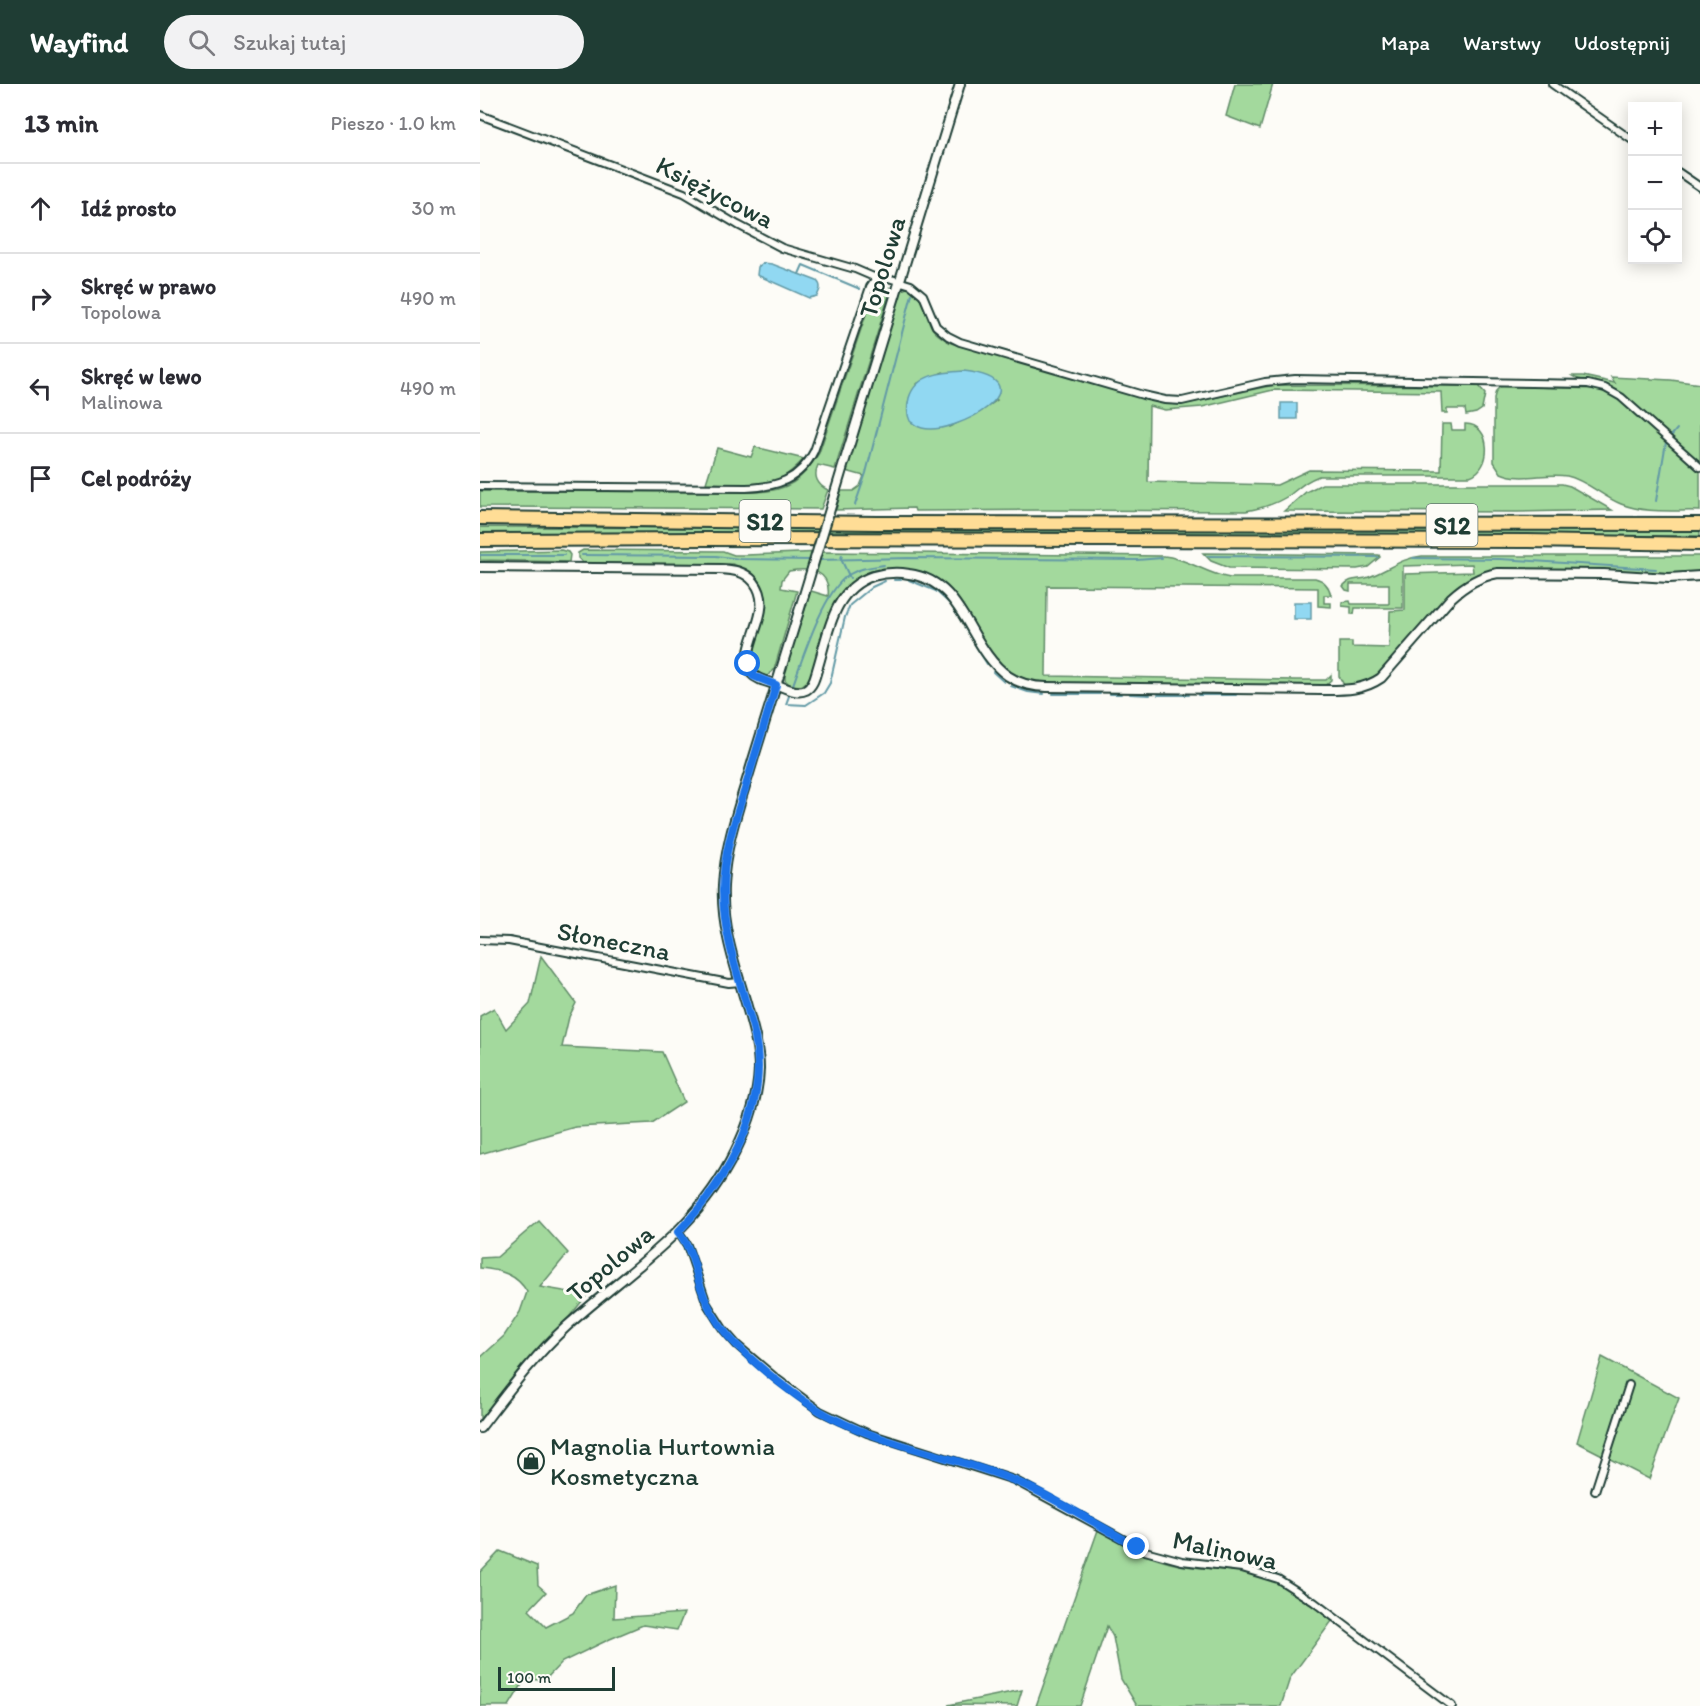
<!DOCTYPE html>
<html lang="pl">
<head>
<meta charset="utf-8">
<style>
	:root { --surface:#fff; --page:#f2f2f3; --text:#2b2b33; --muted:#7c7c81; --line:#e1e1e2; --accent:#1f3d34 }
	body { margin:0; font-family:Itim,sans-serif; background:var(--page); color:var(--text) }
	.controls { position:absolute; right:18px; top:18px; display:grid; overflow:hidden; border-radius:0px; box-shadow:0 3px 15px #0003 }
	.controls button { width:54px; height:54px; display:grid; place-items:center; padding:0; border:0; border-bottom:2px solid var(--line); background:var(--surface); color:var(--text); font:30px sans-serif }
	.scale { position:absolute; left:18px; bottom:15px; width:117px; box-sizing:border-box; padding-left:6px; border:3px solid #1f3d34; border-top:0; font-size:16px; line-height:21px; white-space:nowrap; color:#1f3d34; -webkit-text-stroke:4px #fdfcf7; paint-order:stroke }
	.stop { position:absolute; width:18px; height:18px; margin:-14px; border:4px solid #1a73e8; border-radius:50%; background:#fff }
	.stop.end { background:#1a73e8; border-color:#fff; box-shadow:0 2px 6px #0008 }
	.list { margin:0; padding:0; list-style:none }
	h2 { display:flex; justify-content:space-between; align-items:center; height:78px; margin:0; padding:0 24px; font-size:26px }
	h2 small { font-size:20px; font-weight:400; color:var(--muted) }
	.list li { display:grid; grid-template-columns:39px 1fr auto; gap:18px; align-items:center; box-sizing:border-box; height:90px; padding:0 24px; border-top:2px solid var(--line) }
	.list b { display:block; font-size:22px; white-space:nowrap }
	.list p { margin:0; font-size:20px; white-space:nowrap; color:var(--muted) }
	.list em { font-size:20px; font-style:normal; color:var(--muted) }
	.icon { flex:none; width:33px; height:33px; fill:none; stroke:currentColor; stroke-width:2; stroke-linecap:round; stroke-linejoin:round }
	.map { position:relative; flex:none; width:1220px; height:1622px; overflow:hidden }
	header { display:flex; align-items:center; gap:36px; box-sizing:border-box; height:84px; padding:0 30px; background:var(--accent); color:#fff }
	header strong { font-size:28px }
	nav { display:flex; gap:33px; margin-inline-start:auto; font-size:21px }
	.search { width:420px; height:54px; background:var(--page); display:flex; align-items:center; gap:15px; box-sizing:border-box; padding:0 21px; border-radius:33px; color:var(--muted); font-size:22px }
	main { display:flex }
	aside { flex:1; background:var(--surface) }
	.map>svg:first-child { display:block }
	.green { fill:#a3d99d; stroke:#618b68; stroke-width:1.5; fill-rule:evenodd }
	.water { fill:#91d8f2; stroke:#639aa6; stroke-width:1.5 }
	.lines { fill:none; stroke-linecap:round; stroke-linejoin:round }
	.stream { stroke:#639aa6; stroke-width:2 }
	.minor-casing { stroke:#1f3d34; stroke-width:10 }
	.tertiary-casing { stroke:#1f3d34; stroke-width:12 }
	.motorway-casing { stroke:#1f3d34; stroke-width:16 }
	.minor { stroke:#fdfcf7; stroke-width:6 }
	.tertiary { stroke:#fdfcf7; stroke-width:8 }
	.motorway { stroke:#ffdd96; stroke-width:12 }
	.tertiary-bridge-casing { stroke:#1f3d34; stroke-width:12; stroke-linecap:butt }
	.tertiary-bridge { stroke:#fdfcf7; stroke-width:8 }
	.route { stroke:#1a73e8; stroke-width:8 }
	.labels { text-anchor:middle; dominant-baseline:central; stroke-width:6; stroke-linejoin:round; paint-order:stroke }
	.shield { fill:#fdfcf7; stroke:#62766e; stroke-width:1.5 }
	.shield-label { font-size:24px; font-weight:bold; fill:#1f3d34 }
	.street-label { font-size:26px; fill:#1f3d34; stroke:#fdfcf7 }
	.poi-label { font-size:26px; fill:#1f3d34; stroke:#fdfcf7; text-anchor:start }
</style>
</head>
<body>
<header>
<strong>Wayfind</strong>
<div class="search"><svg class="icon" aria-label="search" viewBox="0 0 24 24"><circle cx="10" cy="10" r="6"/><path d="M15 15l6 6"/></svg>Szukaj tutaj</div>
<nav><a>Mapa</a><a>Warstwy</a><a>Udostępnij</a></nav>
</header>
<main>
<aside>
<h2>13 min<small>Pieszo · 1.0 km</small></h2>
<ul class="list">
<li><svg class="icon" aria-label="ahead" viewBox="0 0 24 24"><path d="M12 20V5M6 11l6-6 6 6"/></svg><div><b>Idź prosto</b></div><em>30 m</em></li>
<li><svg class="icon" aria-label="right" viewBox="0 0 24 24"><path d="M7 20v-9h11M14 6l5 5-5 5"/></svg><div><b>Skręć w prawo</b><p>Topolowa</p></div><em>490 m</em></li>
<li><svg class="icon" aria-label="left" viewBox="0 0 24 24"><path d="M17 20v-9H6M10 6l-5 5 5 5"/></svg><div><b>Skręć w lewo</b><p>Malinowa</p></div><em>490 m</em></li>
<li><svg class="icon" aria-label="arrive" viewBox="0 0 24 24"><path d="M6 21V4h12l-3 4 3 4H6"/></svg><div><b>Cel podróży</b></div></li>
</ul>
</aside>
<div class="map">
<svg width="1220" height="1622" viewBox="0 0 1220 1622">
	<rect width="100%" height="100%" fill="#fdfcf7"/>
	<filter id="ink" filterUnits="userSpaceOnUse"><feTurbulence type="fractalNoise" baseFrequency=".0167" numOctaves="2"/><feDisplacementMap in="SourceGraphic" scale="12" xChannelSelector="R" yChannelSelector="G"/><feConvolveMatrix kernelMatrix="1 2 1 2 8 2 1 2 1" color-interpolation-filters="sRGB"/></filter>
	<g filter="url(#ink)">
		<g class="green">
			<polygon points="755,0 793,0 780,45 746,32"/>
			<path d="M 402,198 L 411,205 L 355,385 L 338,381 C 333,392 337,401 348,406 L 341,425 L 0,423 L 0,407 L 275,408 C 309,407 322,396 339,369 L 393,210 Z"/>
			<path d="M 427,204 C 444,208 444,230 452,244 C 456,251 464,255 471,259 L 671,316 L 705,320 L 794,301 L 998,302 L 1005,310 L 1002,325 L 996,329 L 986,331 L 985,325 L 967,325 L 967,329 L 962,329 L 961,308 L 793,306 L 722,323 L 685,326 L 669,322 L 668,398 L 797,401 L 829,386 L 961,387 L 962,340 L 971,340 L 972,346 L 985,346 L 985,340 C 1012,339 1013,385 990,392 L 839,392 C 826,397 821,402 811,410 C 797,420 783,424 766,427 L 565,426 L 435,427 L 434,424 L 356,426 L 361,407 L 373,407 L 380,402 L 384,392 L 366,387 L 419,210 L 422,206 ZM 463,288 L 517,316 L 500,328 L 469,343 L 436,300 Z"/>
			<path d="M 1092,292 L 1103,292 L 1135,299 L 1131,293 L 1191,296 L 1220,300 L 1220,378 L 1145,312 C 1138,307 1131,302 1122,299 C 1112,296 1101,298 1092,292 Z"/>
			<path d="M 1021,302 L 1116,305 L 1130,310 L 1142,318 L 1220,386 L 1220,427 C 1194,426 1166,430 1141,420 C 1123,413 1106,396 1087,392 C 1066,388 1041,398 1021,389 L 1014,378 L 1014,314 L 1016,307 Z"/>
			<path d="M 275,363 L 324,375 C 315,384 305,394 293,398 C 272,403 247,399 226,399 L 237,364 L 271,373 Z"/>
			<polygon points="842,400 1082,400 1090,402 1132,426 1037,428 804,427 826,408"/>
			<polygon points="0,443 938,447 1184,445 1220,445 1220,452 264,450 263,446 256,446 256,450 0,449"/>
			<polygon points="81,466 88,468 90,471 89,478 0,476 0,468"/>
			<path d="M 103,466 L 243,467 L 254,471 L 266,471 L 344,468 L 684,472 C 707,474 726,490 750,494 L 835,494 C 844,496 849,502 851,511 L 844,511 L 844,519 L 851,519 L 851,523 L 838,522 L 838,504 L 567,502 L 566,592 L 816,596 L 846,596 L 851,591 L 851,596 L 842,604 L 562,600 C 557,599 550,598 544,596 C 484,571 499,484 417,485 C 349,485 348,547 329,596 L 321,602 L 310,601 L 305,596 L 305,586 L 331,507 L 348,512 C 351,487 331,483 309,487 L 302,496 L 301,504 L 317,507 L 294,586 L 287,592 C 279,590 275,587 273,579 C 274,539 311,498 252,480 L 103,479 L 98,474 L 98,469 Z"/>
			<polygon points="723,469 899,471 900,473 888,483 877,485 749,484 731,477"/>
			<path d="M 942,472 L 1220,472 L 1220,488 L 1194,491 L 1007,488 C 996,492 988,496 979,504 C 955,524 897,613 864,601 L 859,592 L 859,558 L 872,558 L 872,563 L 909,564 L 910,527 L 925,526 L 925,490 L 993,488 L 992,480 L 923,482 L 923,524 L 875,524 L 874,530 L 871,530 L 871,523 L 862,522 L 862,518 L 870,517 L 871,520 L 909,520 L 909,500 L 870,500 L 870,507 L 866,506 L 863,502 C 870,494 877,496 886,494 C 906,488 920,474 942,472 Z"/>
			<polygon points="61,872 96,919 89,933 82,963 182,968 204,1018 172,1039 95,1043 0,1070 0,932 14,924 26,945 50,920"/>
			<path d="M 59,1137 L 88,1169 L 60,1203 L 107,1211 L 0,1343 L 0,1274 L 24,1252 L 40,1228 L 47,1208 C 37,1190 20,1186 0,1184 L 0,1174 L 17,1173 Z"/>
			<polygon points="1122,1273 1199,1314 1169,1395 1097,1358"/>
			<path d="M 618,1446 C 642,1459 664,1472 690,1479 C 721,1487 756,1483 786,1494 C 811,1503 832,1521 852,1537 L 810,1594 L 801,1622 L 657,1622 L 641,1595 L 633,1553 L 627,1542 L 600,1622 L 556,1622 Z"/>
			<polygon points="20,1467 57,1482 58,1501 66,1508 49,1526 66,1543 93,1529 106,1511 135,1501 134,1534 204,1529 197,1546 163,1541 130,1555 82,1578 64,1597 46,1594 29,1622 0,1622 0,1488"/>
			<polygon points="542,1606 537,1622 468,1621"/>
		</g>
		<g class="water">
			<path d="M 283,179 L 292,180 L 337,197 C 342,202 340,206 337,212 L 329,214 L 277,191 L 278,183 Z"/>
			<path d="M 484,287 C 571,298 474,353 442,344 C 437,343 434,340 430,337 C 426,329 427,322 429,314 C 436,290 462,288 484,287 Z"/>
			<rect x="801" y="319" width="16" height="16"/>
			<rect x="814" y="518" width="17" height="17"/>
		</g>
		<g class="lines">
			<g class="stream">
				<polyline points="319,190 323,181 380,205"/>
				<polyline points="395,209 402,211"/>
				<polyline points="1176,417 1186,358 1197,345"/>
				<polyline points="375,421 386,389 432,210"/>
				<polyline points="0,471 84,471"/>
				<polyline points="102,471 236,472 260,475 331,476"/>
				<polyline points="362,471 361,475 370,494"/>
				<polyline points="727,472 898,473"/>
				<polyline points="933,474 1020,475 1176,485"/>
				<polyline points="337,476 428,474 657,476 682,474"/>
				<path d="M 404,481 C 392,483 379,484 368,491 C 340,511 319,587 306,620 L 326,621 L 344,609 L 350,599 L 365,533 L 370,521 L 392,503 L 405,497"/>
				<polyline points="414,496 421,496"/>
				<polyline points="429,496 456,507 470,520"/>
				<polyline points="475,528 481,536"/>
				<polyline points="485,544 490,552"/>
				<polyline points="494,559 507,580"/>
				<polyline points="513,588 524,598"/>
				<polyline points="531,602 548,608 564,610"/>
				<polyline points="573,610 620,610"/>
				<polyline points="630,610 641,610"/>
				<polyline points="650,610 670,611"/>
				<polyline points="678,611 709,611"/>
				<polyline points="718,611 756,611"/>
			</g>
			<defs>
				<g id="minor">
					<polyline points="1072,0 1152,56"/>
					<polyline points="0,31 204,109 258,141 302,164 375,185 396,194 405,193 431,201 443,211 456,242 468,252 480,258 663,311 685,316 702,317 785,298 815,295 1108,300 1125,304 1141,313 1220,383"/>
					<polyline points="1198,88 1220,103"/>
					<path d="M 0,402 L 266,404 C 296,403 320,396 334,367 L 390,203 L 396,194"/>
					<polyline points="0,856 29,857 249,899 260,898"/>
					<polyline points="198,1148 207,1161 227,1220 243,1245 257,1261 297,1295 340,1327 387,1349 534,1396 665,1467 702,1477 762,1484 798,1495 834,1518 972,1622"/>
					<polyline points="1115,1407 1149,1301"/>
				</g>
				<g id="tertiary">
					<polyline points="364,379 480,0"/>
					<path d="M 0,483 L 240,485 C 254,486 265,487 274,498 C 297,527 258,560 271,589 C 278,597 290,598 300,602 C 308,605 318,610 326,606 C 333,602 335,593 337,586 C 348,552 352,505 393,492 C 404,489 418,488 429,490 C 485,497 488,564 528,592 C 540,600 553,603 567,603 L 841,606 C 863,606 882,607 901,594 L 971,514 C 985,501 1000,492 1018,489 L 1124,490 L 1189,494 L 1220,492"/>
					<path d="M 0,1344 C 27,1309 54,1272 87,1242 C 150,1185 216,1148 255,1068 C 268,1042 278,1014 279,985 C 279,962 272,941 266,919 C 255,882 241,841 243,802 C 245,759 261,717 273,676 C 290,621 307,566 324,511"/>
				</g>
				<g id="motorway">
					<polyline points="0,434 397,439 1220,440"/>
					<polyline points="0,456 228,455 1048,457 1220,460"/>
				</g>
			</defs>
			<use href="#minor" class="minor-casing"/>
			<use href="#tertiary" class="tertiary-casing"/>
			<use href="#motorway" class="motorway-casing"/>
			<use href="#minor" class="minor"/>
			<use href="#tertiary" class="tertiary"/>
			<use href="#motorway" class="motorway"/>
			<defs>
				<polyline id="tertiary-bridge" points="324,511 364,379"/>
			</defs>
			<use href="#tertiary-bridge" class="tertiary-bridge-casing"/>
			<use href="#tertiary-bridge" class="tertiary-bridge"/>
		</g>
	</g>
	<g class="lines" filter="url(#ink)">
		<path class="route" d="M 268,580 L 273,592 L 296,601 C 286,636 275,670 265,705 C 254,738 243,772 243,807 C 243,853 261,899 273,944 C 293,1020 249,1094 198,1148 C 210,1162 214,1180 219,1198 C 225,1218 235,1237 249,1253 C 276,1282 325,1322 361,1338 C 416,1364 477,1373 533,1396 C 576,1414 616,1440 657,1463"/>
	</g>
	<defs>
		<symbol id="shop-ring" viewBox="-11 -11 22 22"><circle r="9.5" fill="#fdfcf7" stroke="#1f3d34" stroke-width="1.5"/><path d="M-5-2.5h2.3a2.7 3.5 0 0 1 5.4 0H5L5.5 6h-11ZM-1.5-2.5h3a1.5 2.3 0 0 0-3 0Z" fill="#1f3d34"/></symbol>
	</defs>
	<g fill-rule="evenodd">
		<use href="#shop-ring" x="36" y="1362" width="30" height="30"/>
	</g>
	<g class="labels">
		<g class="shield">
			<rect x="259.5" y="416" width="51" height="42" rx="4.5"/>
			<rect x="946.5" y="420" width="51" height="42" rx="4.5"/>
		</g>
		<g class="shield-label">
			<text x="285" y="437">S12</text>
			<text x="972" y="441">S12</text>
		</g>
		<g class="street-label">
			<text transform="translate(235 108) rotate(27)">Księżycowa</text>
			<text transform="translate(402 183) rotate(-73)">Topolowa</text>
			<text transform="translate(134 857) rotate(11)">Słoneczna</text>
			<text transform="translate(130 1179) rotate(-40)">Topolowa</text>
			<text transform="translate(745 1466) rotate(12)">Malinowa</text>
		</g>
		<g class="poi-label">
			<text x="70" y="1362">Magnolia Hurtownia<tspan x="70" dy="30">Kosmetyczna</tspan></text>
		</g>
	</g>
</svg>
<div class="controls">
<button>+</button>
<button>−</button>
<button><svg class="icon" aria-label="locate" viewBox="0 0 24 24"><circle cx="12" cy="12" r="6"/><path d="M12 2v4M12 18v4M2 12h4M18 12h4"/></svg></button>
</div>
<div class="scale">100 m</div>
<div class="stop" style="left:268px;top:580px"></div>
<div class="stop end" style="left:657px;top:1463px"></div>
</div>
</main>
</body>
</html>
